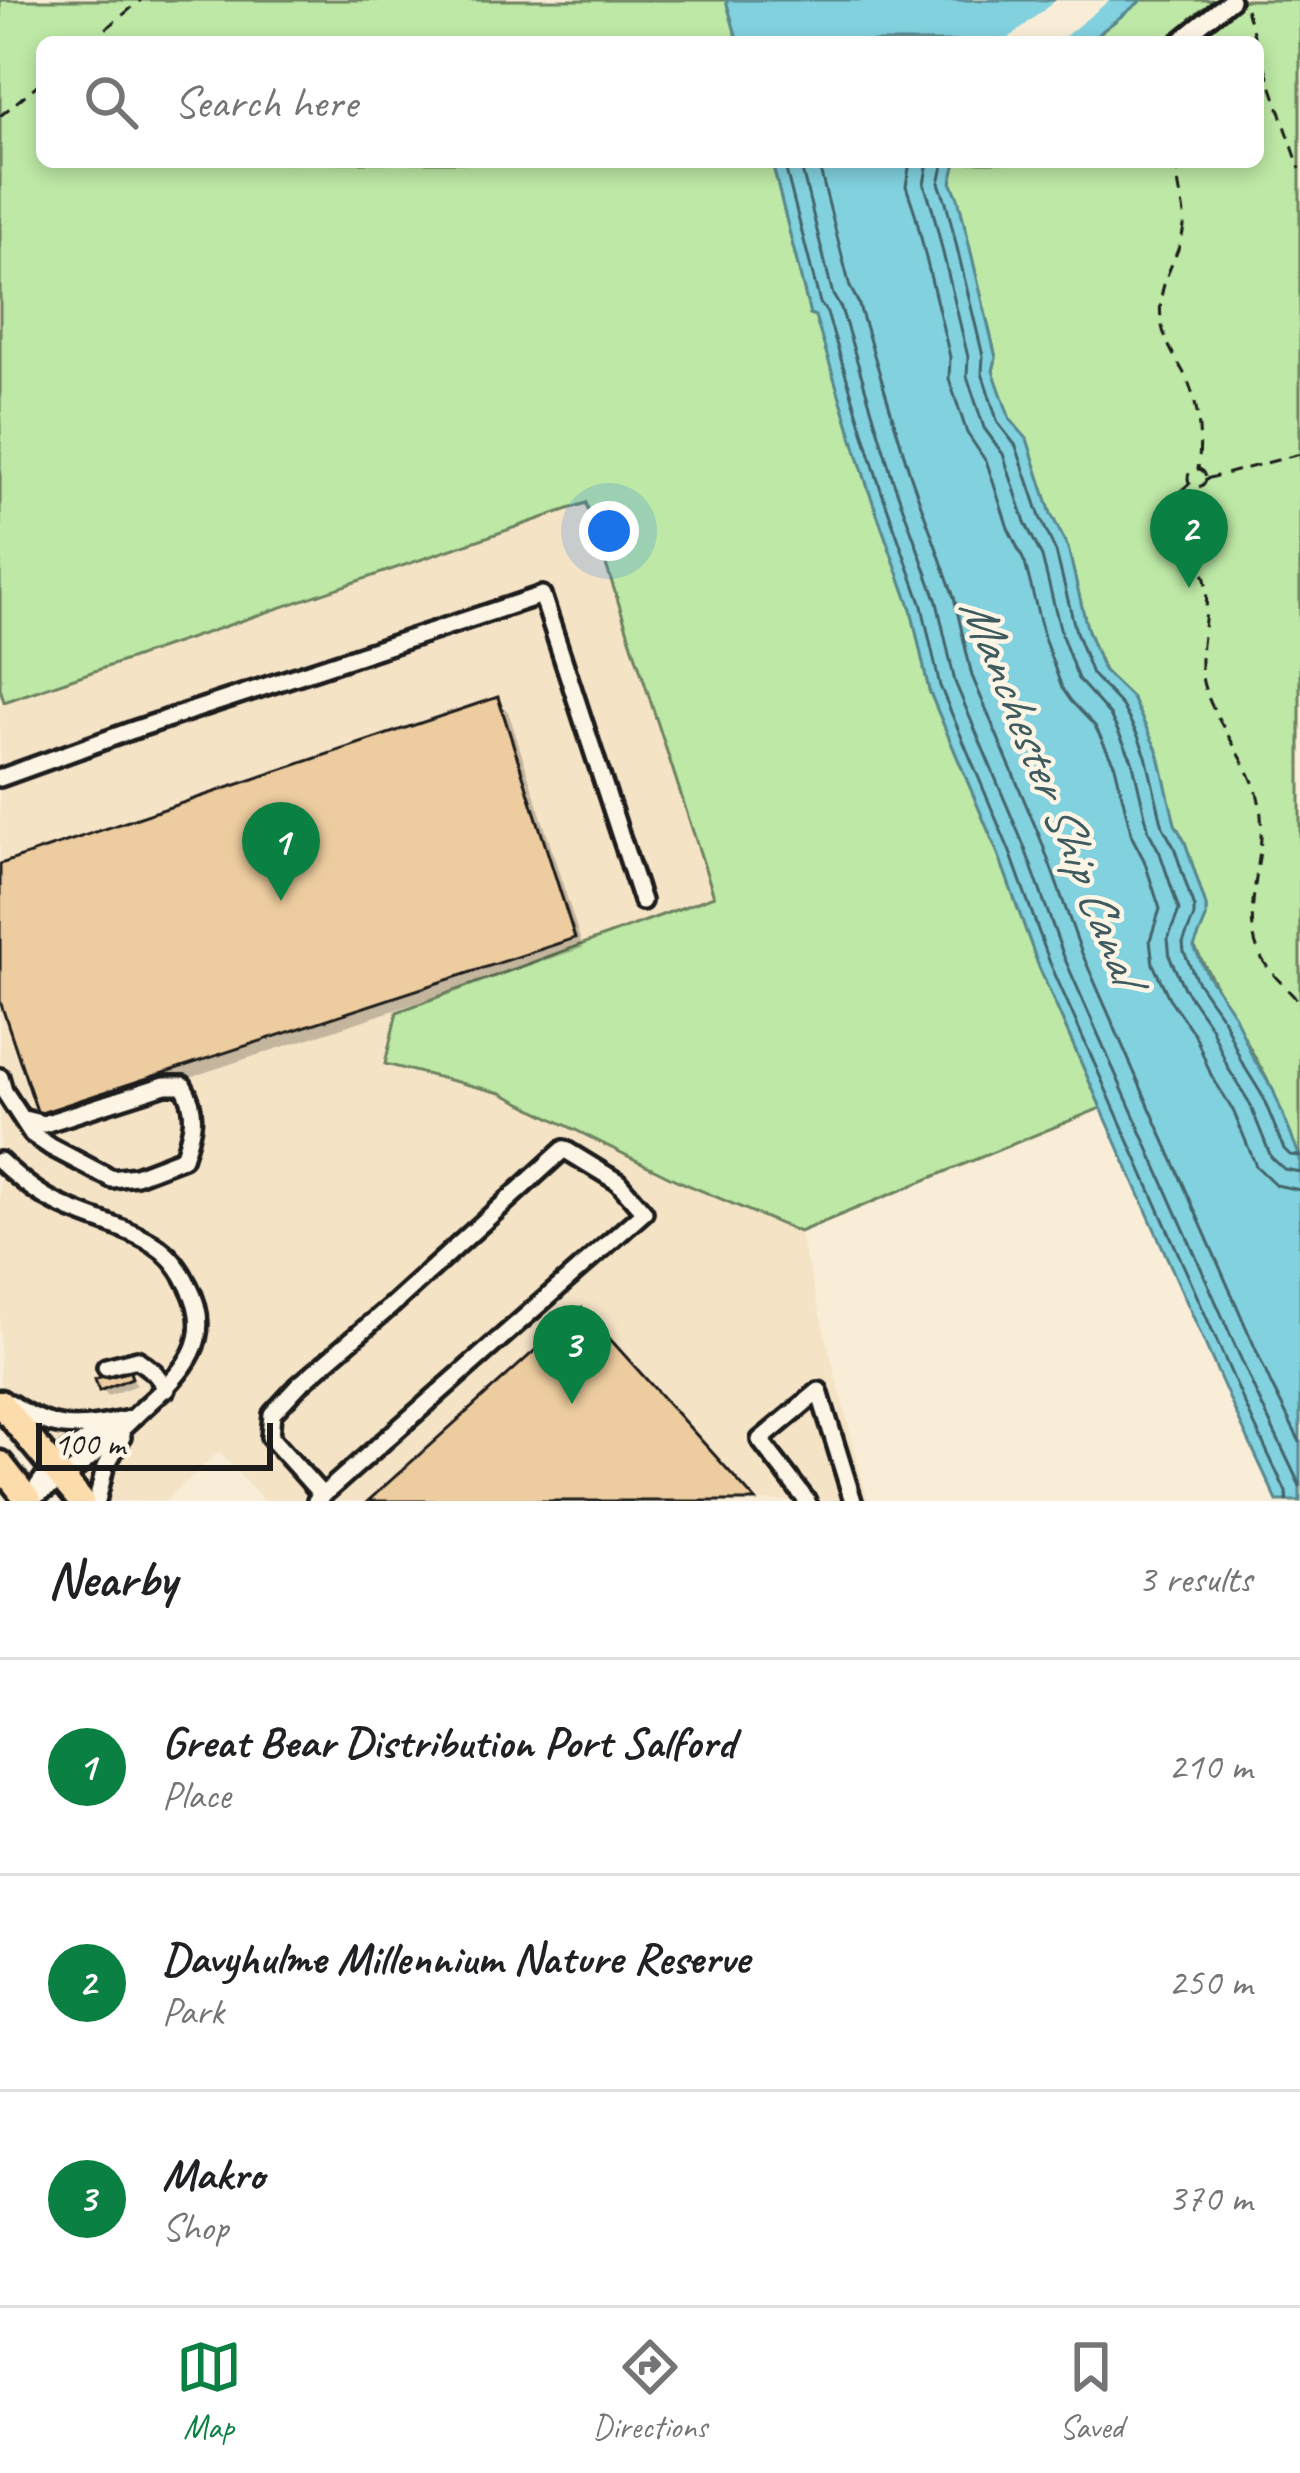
<!DOCTYPE html>
<html lang="en">
<head>
<meta charset="utf-8">
<style>
	:root { --surface:#fff; --page:#f2f2f2; --text:#202124; --muted:#757577; --line:#e0e0e0; --accent:#0b8043 }
	body { margin:0; font-family:Caveat,sans-serif; background:var(--page); color:var(--text) }
	.scale { position:absolute; left:36px; bottom:30px; width:237px; box-sizing:border-box; padding-left:12px; border:6px solid #1c1c1c; border-top:0; font-size:33px; line-height:42px; white-space:nowrap; color:#1c1c1c; -webkit-text-stroke:9px #fcf5e5; paint-order:stroke }
	.you { position:absolute; left:609px; top:531px; width:42px; height:42px; margin:-30px; border:9px solid #fff; border-radius:50%; background:#1a73e8; box-shadow:0 0 0 18px #1a73e833 }
	.badge { display:grid; place-items:center; width:78px; height:78px; border-radius:50%; background:var(--accent); color:#fff; font-size:39px; font-weight:700 }
	.pin { position:absolute; translate:-50% -99px; filter:drop-shadow(0 3px 6px #0008) }
	.pin::after { content:''; position:absolute; top:63px; width:42px; height:36px; background:inherit; clip-path:polygon(0 0,100% 0,50% 100%) }
	.list { margin:0; padding:0; list-style:none }
	h2 { display:flex; justify-content:space-between; align-items:center; height:156px; margin:0; padding:0 48px; font-size:51px }
	h2 small { font-size:39px; font-weight:400; color:var(--muted) }
	.list li { display:grid; grid-template-columns:78px 1fr auto; gap:36px; align-items:center; box-sizing:border-box; height:216px; padding:0 48px; border-top:3px solid var(--line) }
	.list b { display:block; font-size:45px; white-space:nowrap }
	.list p { margin:0; font-size:39px; white-space:nowrap; color:var(--muted) }
	.list em { font-size:39px; font-style:normal; color:var(--muted) }
	.icon { flex:none; width:66px; height:66px; fill:none; stroke:currentColor; stroke-width:2; stroke-linecap:round; stroke-linejoin:round }
	.map { position:relative; flex:none; width:1300px; height:1501px; overflow:hidden }
	.search { position:absolute; background:var(--surface); box-shadow:0 6px 18px #0003; left:36px; right:36px; top:36px; height:132px; display:flex; align-items:center; gap:30px; box-sizing:border-box; padding:0 42px; border-radius:18px; color:var(--muted); font-size:45px }
	.sheet { height:804px; background:var(--surface) }
	nav { display:flex; justify-content:space-around; align-items:center; box-sizing:border-box; height:168px; border-top:3px solid var(--line); background:var(--surface); font-size:33px; color:var(--muted) }
	nav a { display:grid; justify-items:center; gap:6px }
	nav .on { color:var(--accent) }
	.map>svg:first-child { display:block }
	.built { fill:#f5e3c6 }
	.green { fill:#bde8a5; stroke:#6c8260; stroke-width:3 }
	.water { fill:#81d1de; stroke:#598990; stroke-width:3 }
	.pier { fill:#f9edd7 }
	.shadow { fill:#0003 }
	.lines { fill:none; stroke-linecap:round; stroke-linejoin:round }
	.shore { stroke:#44646a; stroke-width:3 }
	.building { fill:#edcc9f; stroke:#1c1c1c; stroke-width:3 }
	.minor-casing { stroke:#1c1c1c; stroke-width:24 }
	.highway-casing { stroke:#1c1c1c; stroke-width:33 }
	.path { stroke:#1c1c1c; stroke-width:3; stroke-dasharray:12 9; stroke-linecap:butt }
	.minor { stroke:#fcf5e5; stroke-width:15 }
	.highway { stroke:#fddcac; stroke-width:24 }
	.labels { text-anchor:middle; dominant-baseline:central; stroke-width:9; stroke-linejoin:round; paint-order:stroke }
	.water-label { font-size:51px; font-style:italic; fill:#3f5b60; stroke:#fcf5e5 }
</style>
</head>
<body>
<div class="map">
<svg width="1300" height="1501" viewBox="0 0 1300 1501">
	<rect width="100%" height="100%" fill="#f9edd7"/>
	<filter id="ink" filterUnits="userSpaceOnUse"><feTurbulence type="fractalNoise" baseFrequency=".00833" numOctaves="2"/><feDisplacementMap in="SourceGraphic" scale="24" xChannelSelector="R" yChannelSelector="G"/><feConvolveMatrix kernelMatrix="1 2 1 2 8 2 1 2 1" color-interpolation-filters="sRGB"/></filter>
	<g filter="url(#ink)">
		<polygon class="built" points="586,503 715,897 398,1012 385,1063 501,1093 676,1180 799,1232 868,1501 264,1501 219,1452 165,1501 104,1501 0,1382 0,704"/>
		<g class="green">
			<polygon points="0,0 726,0 738,42 42,42 42,162 772,162 810,314 815,315 868,488 911,609 929,690 999,856 1039,967 1101,1108 799,1232 676,1180 501,1093 385,1064 397,1012 714,896 586,503 4,702 0,688"/>
			<polygon points="1142,0 1300,0 1300,1164 1273,1090 1194,946 1206,918 1206,906 1185,842 1175,824 1167,796 1132,698 1104,671 1087,628 1068,548 1051,514 1027,439 1010,420 993,371 996,358 958,198 951,182 956,162 1258,162 1258,42 1088,42"/>
		</g>
		<g class="water">
			<polygon points="726,0 1142,0 1088,42 738,42"/>
			<polygon points="772,162 956,162 951,182 958,198 996,358 993,371 1010,419 1027,439 1051,514 1068,548 1087,628 1103,670 1132,698 1158,752 1175,824 1185,842 1206,906 1206,918 1194,947 1207,974 1234,1014 1252,1056 1273,1090 1300,1157 1300,1501 1277,1501 1233,1407 1039,967 999,856 929,690 911,609 868,488 815,316 810,314"/>
		</g>
		<polygon class="pier" points="1056,0 1110,0 1058,42 1004,42"/>
		<g class="shadow">
			<polygon points="497,701 508,711 583,948 51,1123 40,1112 0,992 0,867"/>
			<polygon points="127,1370 137,1385 108,1396 102,1389"/>
		</g>
		<g class="lines">
			<g class="shore">
				<polyline points="784,162 820,303 827,313 879,484 922,606 940,686 1010,852 1050,963 1243,1400 1286,1492 1287,1501"/>
				<polyline points="800,162 833,295 841,308 893,480 937,602 955,682 1024,846 1064,957 1256,1393 1300,1486"/>
				<polyline points="818,162 850,287 858,302 910,474 954,597 972,676 1041,840 1081,951 1271,1384 1300,1442"/>
				<polyline points="910,162 906,186 915,213 950,357 949,379 967,433 987,463 1008,528 1025,563 1045,641 1062,688 1071,701 1095,726 1115,766 1132,837 1144,860 1160,909 1150,940 1153,964 1169,998 1195,1035 1211,1075 1233,1110 1256,1166 1276,1185 1300,1190"/>
				<polyline points="928,162 924,184 932,207 968,357 967,376 984,428 1003,454 1025,522 1042,557 1062,636 1078,679 1110,715 1132,760 1149,832 1160,853 1179,910 1168,939 1170,958 1184,988 1211,1027 1228,1068 1249,1102 1271,1157 1284,1169 1300,1172"/>
				<polyline points="944,162 939,183 946,202 983,356 982,373 998,423 1016,446 1040,517 1056,552 1076,632 1092,674 1122,706 1138,736 1146,756 1163,827 1174,847 1194,908 1194,916 1183,943 1184,952 1197,981 1224,1020 1241,1061 1262,1095 1284,1149 1290,1155 1300,1156"/>
			</g>
		</g>
		<g class="building">
			<polygon points="498,697 575,938 38,1114 0,1001 0,864"/>
			<polygon points="582,1308 756,1501 368,1501"/>
			<polygon points="128,1366 132,1378 99,1391 95,1379"/>
		</g>
		<g class="lines">
			<defs>
				<g id="minor">
					<polyline points="1179,42 1231,0"/>
					<polyline points="0,778 133,730 542,595 642,901"/>
					<path d="M 0,1077 L 4,1091 L 32,1134 L 51,1147 L 112,1179 L 136,1176 L 183,1158 C 192,1130 199,1112 183,1085 L 165,1085 L 44,1124 L 24,1119"/>
					<path d="M 0,1161 C 18,1178 37,1194 59,1204 C 89,1219 124,1226 153,1244 C 169,1254 180,1268 188,1285 C 222,1349 169,1382 129,1422 C 97,1453 67,1479 28,1500"/>
					<polyline points="106,1367 137,1359 154,1372 167,1389"/>
					<path d="M 10,1403 C 54,1433 79,1430 129,1419"/>
					<path d="M 29,1499 C 54,1460 65,1449 107,1430"/>
					<polyline points="97,1501 105,1467 122,1437"/>
					<polyline points="316,1501 644,1212 618,1182 564,1149 391,1306 299,1385 272,1414 270,1437 322,1495"/>
					<polyline points="807,1501 760,1440 819,1391 853,1501"/>
				</g>
				<g id="highway">
					<polyline points="0,1403 81,1501"/>
					<polyline points="0,1464 29,1501"/>
				</g>
			</defs>
			<use href="#minor" class="minor-casing"/>
			<use href="#highway" class="highway-casing"/>
			<g class="path">
				<polyline points="1246,9 1256,42"/>
				<polyline points="90,42 141,0"/>
				<polyline points="1258,47 1300,169"/>
				<polyline points="1258,110 1273,103"/>
				<polyline points="0,116 42,81"/>
				<path d="M 1179,162 C 1174,185 1186,204 1184,226 C 1179,264 1154,280 1162,326 C 1166,345 1177,360 1186,377 C 1199,405 1202,439 1198,469"/>
				<circle cx="1197" cy="478" r="9"/>
				<polyline points="1206,479 1300,454"/>
				<path d="M 1190,483 C 1146,517 1197,544 1205,579 C 1212,615 1193,655 1205,689 C 1216,721 1239,749 1252,780 C 1279,837 1237,903 1259,953 C 1268,972 1286,987 1300,1003"/>
			</g>
			<use href="#minor" class="minor"/>
			<use href="#highway" class="highway"/>
		</g>
	</g>
	<g class="labels">
		<g class="water-label">
			<text transform="translate(1052 789) rotate(68)">Manchester Ship Canal</text>
		</g>
	</g>
</svg>
<div class="scale">100 m</div>
<div class="you"></div>
<div class="pin badge" style="left:281px;top:901px">1</div>
<div class="pin badge" style="left:1189px;top:588px">2</div>
<div class="pin badge" style="left:572px;top:1404px">3</div>
<div class="search"><svg class="icon" aria-label="search" viewBox="0 0 24 24"><circle cx="10" cy="10" r="6"/><path d="M15 15l6 6"/></svg>Search here</div>
</div>
<section class="sheet">
<h2>Nearby<small>3 results</small></h2>
<ul class="list">
<li><span class="badge">1</span><div><b>Great Bear Distribution Port Salford</b><p>Place</p></div><em>210 m</em></li>
<li><span class="badge">2</span><div><b>Davyhulme Millennium Nature Reserve</b><p>Park</p></div><em>250 m</em></li>
<li><span class="badge">3</span><div><b>Makro</b><p>Shop</p></div><em>370 m</em></li>
</ul>
</section>
<nav>
<a class="on"><svg class="icon" aria-label="map" viewBox="0 0 24 24"><path d="M3 6l6-2 6 2 6-2v14l-6 2-6-2-6 2zM9 4v14M15 6v14"/></svg>Map</a>
<a><svg class="icon" aria-label="directions" viewBox="0 0 24 24"><path d="M12 3l9 9-9 9-9-9zM9 14v-3h6M13 9l2 2-2 2"/></svg>Directions</a>
<a><svg class="icon" aria-label="saved" viewBox="0 0 24 24"><path d="M7 4h10v16l-5-4-5 4z"/></svg>Saved</a>
</nav>
</body>
</html>
